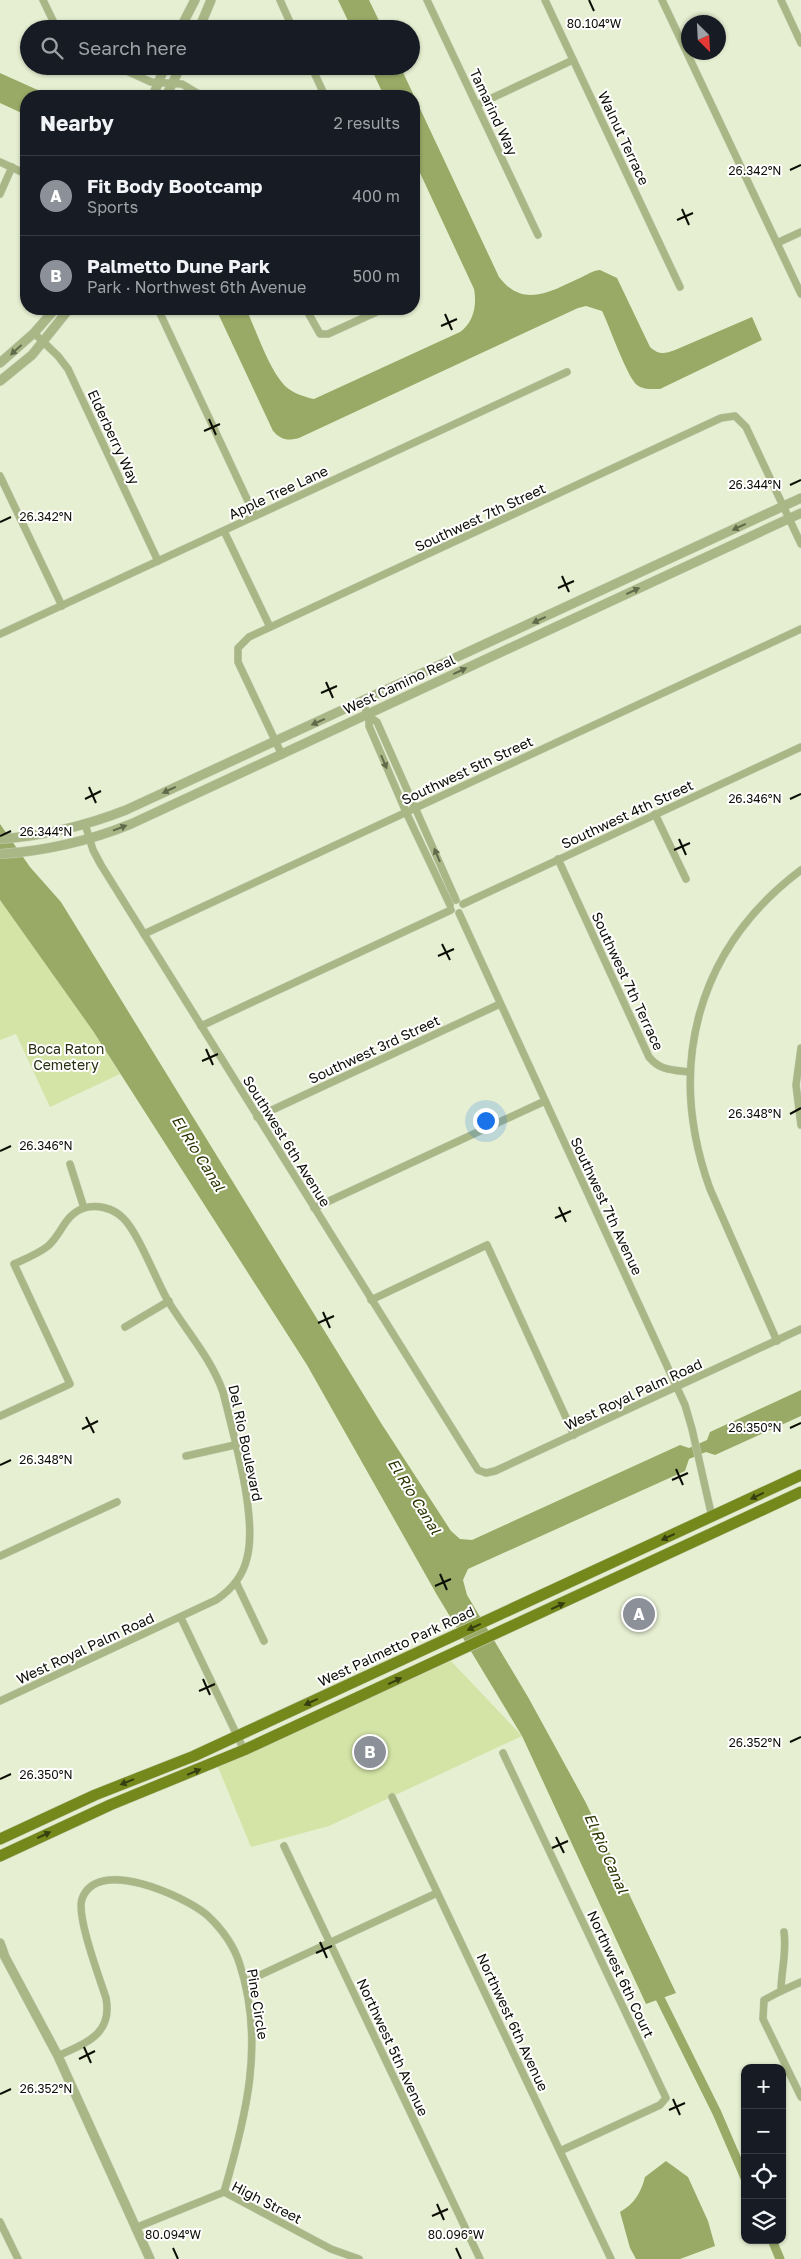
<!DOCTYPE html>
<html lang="en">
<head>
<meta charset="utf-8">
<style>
	:root { --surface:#171b24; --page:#20242c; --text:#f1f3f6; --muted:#9ea1a6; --line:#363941; --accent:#8c9099 }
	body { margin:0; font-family:"Golos Text",sans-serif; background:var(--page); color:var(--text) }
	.controls { position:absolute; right:15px; bottom:15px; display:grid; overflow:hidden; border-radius:10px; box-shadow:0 1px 4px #0004 }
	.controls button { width:45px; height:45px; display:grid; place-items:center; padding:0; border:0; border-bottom:1px solid var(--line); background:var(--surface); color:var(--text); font:25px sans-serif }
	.compass { position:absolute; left:681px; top:15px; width:45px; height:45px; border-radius:50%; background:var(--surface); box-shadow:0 1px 4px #0004; rotate:156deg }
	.you { position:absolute; left:485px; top:1120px; width:18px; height:18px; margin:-12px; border:4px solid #fff; border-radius:50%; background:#1a73e8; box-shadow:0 0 0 8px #1a73e833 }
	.badge { display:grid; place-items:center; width:32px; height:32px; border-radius:50%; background:var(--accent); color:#fff; font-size:16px; font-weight:700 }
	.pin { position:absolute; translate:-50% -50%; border:2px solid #fff; box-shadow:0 1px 5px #0006 }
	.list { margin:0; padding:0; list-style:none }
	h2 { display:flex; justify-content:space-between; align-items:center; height:65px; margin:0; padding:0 20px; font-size:21px }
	h2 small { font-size:16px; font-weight:400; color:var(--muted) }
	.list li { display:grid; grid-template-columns:32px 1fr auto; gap:15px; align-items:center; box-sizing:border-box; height:80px; padding:0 20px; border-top:1px solid var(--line) }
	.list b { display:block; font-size:19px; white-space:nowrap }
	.list p { margin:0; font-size:16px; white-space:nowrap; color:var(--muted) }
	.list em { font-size:16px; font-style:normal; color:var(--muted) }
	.icon { flex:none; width:28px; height:28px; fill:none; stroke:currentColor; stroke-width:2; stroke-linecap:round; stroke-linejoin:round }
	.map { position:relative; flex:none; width:801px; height:2259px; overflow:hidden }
	.search { position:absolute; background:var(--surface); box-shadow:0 1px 4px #0004; left:20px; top:20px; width:400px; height:55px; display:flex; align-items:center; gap:12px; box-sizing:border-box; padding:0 18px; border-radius:28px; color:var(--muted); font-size:19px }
	.panel { position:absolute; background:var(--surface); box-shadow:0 1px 4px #0004; left:20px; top:90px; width:400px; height:225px; border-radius:20px }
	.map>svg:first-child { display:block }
	.green { fill:#d4e4a6 }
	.water { fill:#99aa67 }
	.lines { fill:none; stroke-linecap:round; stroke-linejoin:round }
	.canal { stroke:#99aa67; stroke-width:9 }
	.minor-casing { stroke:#c4cbb1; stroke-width:8 }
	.tertiary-casing { stroke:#c4cbb1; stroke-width:10 }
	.primary-casing { stroke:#c4cbb1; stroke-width:12 }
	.minor { stroke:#a9b685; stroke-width:7 }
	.tertiary { stroke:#a9b685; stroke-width:9 }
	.primary { stroke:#74881c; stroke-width:11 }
	.oneway { fill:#626a4c }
	.oneway2 { fill:#363f0f }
	.ticks { fill:none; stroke:#0c0e06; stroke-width:2 }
	.labels { text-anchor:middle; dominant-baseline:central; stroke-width:4; stroke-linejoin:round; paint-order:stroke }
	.street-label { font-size:14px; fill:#0c0e06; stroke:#fff }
	.park-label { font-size:14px; fill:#272e10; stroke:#fff }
	.water-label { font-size:15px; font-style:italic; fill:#2b3500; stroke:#fff }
	.ticks-label { font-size:12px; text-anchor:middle; fill:#0c0e06; stroke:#fff; stroke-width:4; stroke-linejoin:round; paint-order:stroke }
</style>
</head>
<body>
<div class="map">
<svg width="801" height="2259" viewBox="0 0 801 2259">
	<rect width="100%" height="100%" fill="#e7efd2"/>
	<g class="green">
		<polygon points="0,900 93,1031 120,1074 50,1107 16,1034 0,1040"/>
		<polygon points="451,1661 522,1736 329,1826 251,1847 218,1767"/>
	</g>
	<g class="water">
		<polygon points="338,0 369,0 383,29 352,29"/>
		<path d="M 370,66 L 400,66 L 499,277 C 524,310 553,290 582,277 C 588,274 594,270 600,270 L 617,278 L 650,347 C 659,355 664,354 675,350 L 752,317 L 762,340 L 660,389 C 652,389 644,390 637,385 C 627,377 609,325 602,311 L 586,306 L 578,308 L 299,438 C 288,441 281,440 273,431 L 216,309 L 246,309 C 257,332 268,368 285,386 C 293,393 304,397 314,399 L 460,332 C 474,322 477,305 474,289 L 414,160 L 414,96 L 384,96 Z"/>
		<polygon points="0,73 51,96 26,96 26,115 0,103"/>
		<polygon points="0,824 30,867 61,902 381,1423 451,1531 460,1539 472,1540 680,1445 689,1448 707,1440 710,1432 801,1390 801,1416 715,1455 706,1452 689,1459 685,1471 468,1569 463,1580 467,1595 528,1697 586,1803 676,1993 646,2004 522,1736 437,1595 307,1365 93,1031 0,900"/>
		<path d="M 666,2161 L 688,2177 L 708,2221 L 715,2246 L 680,2259 L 636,2259 L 630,2248 L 620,2212 C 634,2204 641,2193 645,2177 Z"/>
	</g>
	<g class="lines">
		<g class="canal">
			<polyline points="655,1988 717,2113 745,2178"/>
			<polyline points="772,2240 780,2259"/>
		</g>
		<defs>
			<g id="minor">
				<polyline points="43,0 57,29"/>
				<polyline points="280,0 293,29"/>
				<polyline points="427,0 538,235"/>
				<polyline points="545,0 680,287"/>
				<polyline points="662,0 801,294"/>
				<polyline points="781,0 801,43"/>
				<polyline points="116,66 151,82 182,84 202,96"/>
				<polyline points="311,66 325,96"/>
				<polyline points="477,105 573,60"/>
				<polyline points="0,162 26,174"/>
				<polyline points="0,194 12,167"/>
				<polyline points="777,243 801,232"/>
				<polyline points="158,309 255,516"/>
				<polyline points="306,309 320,334 328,334 383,309"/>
				<polyline points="34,333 58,356 68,369 158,561"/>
				<polyline points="0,476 62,606"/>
				<polyline points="224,531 270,627"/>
				<polyline points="0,634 567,372"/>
				<polyline points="362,702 369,717 377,722 456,900"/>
				<polyline points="369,717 369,726 406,812 450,905"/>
				<polyline points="282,755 238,662 238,648 249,637 721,418 735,416 746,427 801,544"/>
				<polyline points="655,814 686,879"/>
				<polyline points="85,824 93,850 101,865 478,1470 486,1473 495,1471 801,1329"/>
				<path d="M 558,859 L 649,1057 C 660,1071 674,1070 690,1072"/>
				<polyline points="463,904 801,747"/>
				<polyline points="459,913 685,1405 692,1429 712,1517"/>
				<polyline points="144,934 801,629"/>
				<polyline points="201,1026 451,910"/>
				<polyline points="801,1048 796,1085 801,1125"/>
				<polyline points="257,1117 500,1004"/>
				<polyline points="70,1164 84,1208"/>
				<polyline points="314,1208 545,1101"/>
				<polyline points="371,1300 487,1245 574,1435"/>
				<polyline points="125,1327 169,1301"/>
				<path d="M 777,1341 L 710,1189 C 666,1067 696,949 801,870"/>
				<path d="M 0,1416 L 70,1384 L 14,1264 C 25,1259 38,1254 48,1246 C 62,1234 64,1215 84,1208 C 97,1204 113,1208 123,1218 C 138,1232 156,1280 168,1301 C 187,1332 211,1358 223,1392 C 233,1434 258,1517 247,1558 C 243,1576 231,1590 216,1600 L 0,1701"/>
				<polyline points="186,1456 235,1445"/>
				<polyline points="0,1556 117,1502"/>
				<polyline points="236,1582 264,1641"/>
				<polyline points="181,1618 244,1750"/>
				<polyline points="503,1753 666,2098 660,2105 560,2151"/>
				<polyline points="392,1797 611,2259"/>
				<polyline points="284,1846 480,2259"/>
				<path d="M 784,1932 C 787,1952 781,1971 781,1991 L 764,2000 L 763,2019 L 801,2097"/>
				<polyline points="245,1982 437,1893"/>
				<polyline points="781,1991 801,1982"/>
				<path d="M 58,2056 C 85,2043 113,2035 106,1998 C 100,1979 76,1916 82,1899 C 97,1856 184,1896 207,1915 C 222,1929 234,1945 240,1965 C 265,2042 246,2117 224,2192"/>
				<polyline points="0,2222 18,2259"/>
				<polyline points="135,2228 224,2192 331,2249 359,2259"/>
			</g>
			<g id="tertiary">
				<polyline points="180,29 195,0"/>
				<polyline points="199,29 211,0"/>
				<polyline points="153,96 165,66"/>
				<polyline points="166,96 181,66"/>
				<polyline points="0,363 34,333 55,309"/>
				<polyline points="0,381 32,355 69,309"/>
				<path d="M 0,839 C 44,836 85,826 126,810 L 801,498"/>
				<path d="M 0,854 C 46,851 89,841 131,824 L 801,513"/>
				<polyline points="0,1943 5,1957 58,2056 150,2259"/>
			</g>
			<g id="primary">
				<polyline points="0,1839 95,1795 194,1756 801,1475"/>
				<polyline points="0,1856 110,1805 244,1750 801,1492"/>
			</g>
		</defs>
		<use href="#minor" class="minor-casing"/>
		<use href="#tertiary" class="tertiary-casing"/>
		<use href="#primary" class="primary-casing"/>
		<use href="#minor" class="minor"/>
		<use href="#tertiary" class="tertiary"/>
		<use href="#primary" class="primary"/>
	</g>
	<defs><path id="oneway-solid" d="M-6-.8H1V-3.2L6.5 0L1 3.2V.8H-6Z" transform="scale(1.25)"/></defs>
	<g class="oneway">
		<use href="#oneway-solid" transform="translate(16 350) rotate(138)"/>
		<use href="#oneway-solid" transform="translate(739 527) rotate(155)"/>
		<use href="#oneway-solid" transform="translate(633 591) rotate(-25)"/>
		<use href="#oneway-solid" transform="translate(539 620) rotate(155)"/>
		<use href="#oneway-solid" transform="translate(460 671) rotate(-25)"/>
		<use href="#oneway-solid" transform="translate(318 722) rotate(156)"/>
		<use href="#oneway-solid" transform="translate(384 762) rotate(67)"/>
		<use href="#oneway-solid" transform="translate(169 790) rotate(155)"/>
		<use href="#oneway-solid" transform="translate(120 828) rotate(-21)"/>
		<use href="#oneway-solid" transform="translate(437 855) rotate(-113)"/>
	</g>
	<g class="oneway2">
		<use href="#oneway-solid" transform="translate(757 1496) rotate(154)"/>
		<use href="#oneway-solid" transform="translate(668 1537) rotate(155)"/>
		<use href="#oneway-solid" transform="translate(558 1606) rotate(-25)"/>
		<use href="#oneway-solid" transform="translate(474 1627) rotate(155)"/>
		<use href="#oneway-solid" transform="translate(395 1681) rotate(-25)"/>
		<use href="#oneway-solid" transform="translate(311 1702) rotate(155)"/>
		<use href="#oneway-solid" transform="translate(194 1772) rotate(-23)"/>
		<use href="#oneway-solid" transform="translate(127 1782) rotate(158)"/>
		<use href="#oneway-solid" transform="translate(44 1835) rotate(-25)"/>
	</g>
	<path class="ticks" d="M 589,0 L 594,11M 790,170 L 801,165M 682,209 L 689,225M 677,220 L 693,213M 445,314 L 452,330M 441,326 L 457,319M 209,419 L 216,435M 204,431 L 220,424M 790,485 L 801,480M 0,522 L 11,517M 562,576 L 569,592M 558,588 L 574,581M 326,682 L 333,698M 321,693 L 337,686M 89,787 L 96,803M 85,799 L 101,791M 790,799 L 801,794M 0,836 L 11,831M 679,839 L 686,855M 674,850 L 690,843M 442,944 L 450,960M 438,956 L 454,949M 206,1049 L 213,1065M 202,1061 L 218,1054M 790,1114 L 801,1108M 0,1151 L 11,1146M 559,1207 L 566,1222M 555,1218 L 571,1211M 323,1312 L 330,1328M 318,1323 L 334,1316M 86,1417 L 94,1433M 790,1428 L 801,1423M 82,1429 L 98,1421M 0,1465 L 11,1460M 676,1469 L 683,1485M 672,1480 L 688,1473M 440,1574 L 447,1590M 435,1586 L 451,1579M 203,1679 L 210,1695M 199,1691 L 215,1684M 790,1742 L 801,1737M 0,1779 L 11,1774M 556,1837 L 564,1853M 552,1848 L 568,1841M 320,1942 L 327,1958M 316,1953 L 332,1946M 84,2047 L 91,2063M 79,2059 L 95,2051M 0,2094 L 11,2089M 673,2099 L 680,2115M 669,2110 L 685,2103M 437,2204 L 444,2220M 432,2216 L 448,2209M 173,2248 L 178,2259M 456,2248 L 461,2259"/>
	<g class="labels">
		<g class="street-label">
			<text transform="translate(494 112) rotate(65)">Tamarind Way</text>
			<text transform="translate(624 138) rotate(65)">Walnut Terrace</text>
			<text transform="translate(114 437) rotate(65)">Elderberry Way</text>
			<text transform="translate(278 492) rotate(-25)">Apple Tree Lane</text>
			<text transform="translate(480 517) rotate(-25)">Southwest 7th Street</text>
			<text transform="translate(399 684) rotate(-25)">West Camino Real</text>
			<text transform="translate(467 770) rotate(-25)">Southwest 5th Street</text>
			<text transform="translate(627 814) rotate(-25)">Southwest 4th Street</text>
			<text transform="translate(628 981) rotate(65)">Southwest 7th Terrace</text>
			<text transform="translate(374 1049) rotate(-25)">Southwest 3rd Street</text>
			<text transform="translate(287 1141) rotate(58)">Southwest 6th Avenue</text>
			<text transform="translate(607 1206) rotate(65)">Southwest 7th Avenue</text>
			<text transform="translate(633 1394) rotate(-25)">West Royal Palm Road</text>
			<text transform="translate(246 1443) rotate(78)">Del Rio Boulevard</text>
			<text transform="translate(396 1646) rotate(-25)">West Palmetto Park Road</text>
			<text transform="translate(85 1648) rotate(-25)">West Royal Palm Road</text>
			<text transform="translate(621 1974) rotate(65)">Northwest 6th Court</text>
			<text transform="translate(258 2004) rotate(81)">Pine Circle</text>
			<text transform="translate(513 2022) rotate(65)">Northwest 6th Avenue</text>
			<text transform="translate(393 2047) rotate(65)">Northwest 5th Avenue</text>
			<text transform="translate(267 2202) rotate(27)">High Street</text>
		</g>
		<g class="park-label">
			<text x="66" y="1048">Boca Raton<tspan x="66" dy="16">Cemetery</tspan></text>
		</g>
		<g class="water-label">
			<text transform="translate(199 1153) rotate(58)">El Rio Canal</text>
			<text transform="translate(415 1496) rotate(58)">El Rio Canal</text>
			<text transform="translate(607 1853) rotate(66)">El Rio Canal</text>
		</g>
	</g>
	<g class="ticks-label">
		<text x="594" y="28">80.104°W</text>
		<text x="755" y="175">26.342°N</text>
		<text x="755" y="489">26.344°N</text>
		<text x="46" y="521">26.342°N</text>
		<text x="755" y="803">26.346°N</text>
		<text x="46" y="836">26.344°N</text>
		<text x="755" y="1118">26.348°N</text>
		<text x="46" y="1150">26.346°N</text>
		<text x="755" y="1432">26.350°N</text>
		<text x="46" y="1464">26.348°N</text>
		<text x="755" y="1747">26.352°N</text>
		<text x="46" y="1779">26.350°N</text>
		<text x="46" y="2093">26.352°N</text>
		<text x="173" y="2239">80.094°W</text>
		<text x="456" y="2239">80.096°W</text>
	</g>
</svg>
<div class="controls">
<button>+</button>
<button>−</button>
<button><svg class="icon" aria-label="locate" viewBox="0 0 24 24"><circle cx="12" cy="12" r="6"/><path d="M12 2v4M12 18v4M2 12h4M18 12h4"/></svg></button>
<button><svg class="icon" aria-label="layers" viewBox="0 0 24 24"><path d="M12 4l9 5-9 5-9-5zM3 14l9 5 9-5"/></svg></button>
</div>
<svg class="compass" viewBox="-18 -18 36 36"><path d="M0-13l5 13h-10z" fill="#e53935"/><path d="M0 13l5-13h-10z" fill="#9ea1a6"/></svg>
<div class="you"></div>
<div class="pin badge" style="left:639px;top:1614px">A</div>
<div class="pin badge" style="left:370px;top:1752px">B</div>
<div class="search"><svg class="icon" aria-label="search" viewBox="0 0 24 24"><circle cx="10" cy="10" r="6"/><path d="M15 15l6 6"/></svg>Search here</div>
<section class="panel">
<h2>Nearby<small>2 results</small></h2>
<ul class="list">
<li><span class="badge">A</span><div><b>Fit Body Bootcamp</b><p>Sports</p></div><em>400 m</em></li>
<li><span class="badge">B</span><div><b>Palmetto Dune Park</b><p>Park · Northwest 6th Avenue</p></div><em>500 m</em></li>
</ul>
</section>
</div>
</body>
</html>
